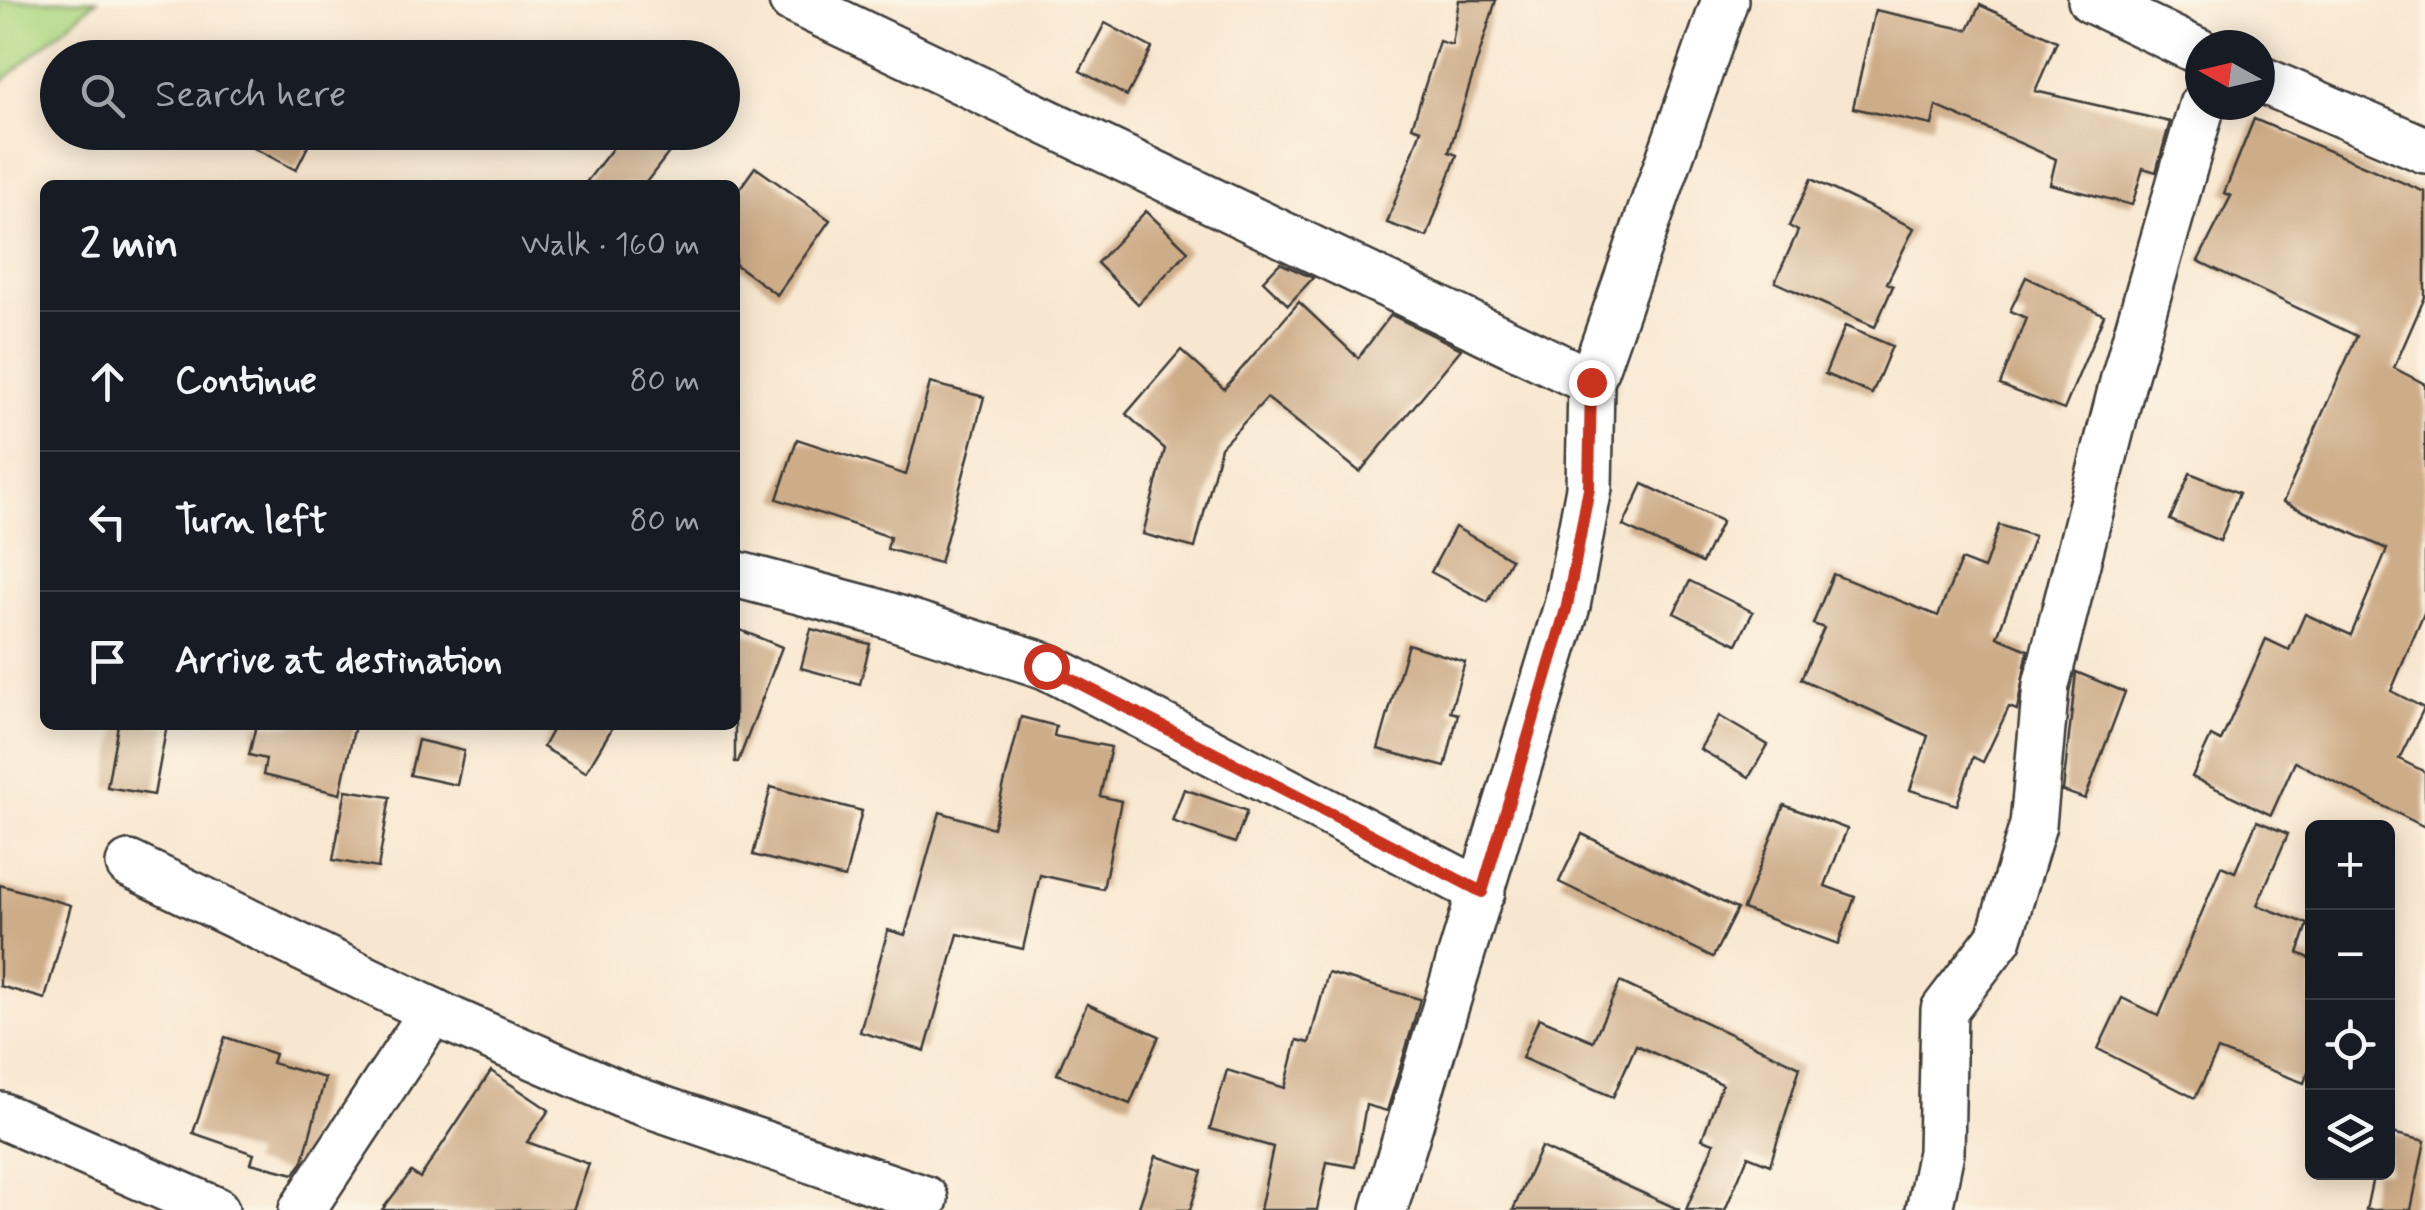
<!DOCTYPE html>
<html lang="en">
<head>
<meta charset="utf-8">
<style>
	:root { --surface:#171b24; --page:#242831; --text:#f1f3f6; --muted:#9ea1a6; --line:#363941 }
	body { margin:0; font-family:Mynerve,sans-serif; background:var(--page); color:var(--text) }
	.controls { position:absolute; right:30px; bottom:30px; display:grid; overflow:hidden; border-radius:15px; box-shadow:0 5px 25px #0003 }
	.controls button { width:90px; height:90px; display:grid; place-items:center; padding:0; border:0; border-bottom:2px solid var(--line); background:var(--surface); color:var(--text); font:50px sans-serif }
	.compass { position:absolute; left:2185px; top:30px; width:90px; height:90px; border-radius:50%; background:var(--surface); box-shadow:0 5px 25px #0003; rotate:278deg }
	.stop { position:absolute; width:30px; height:30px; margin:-22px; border:8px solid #c8321e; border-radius:50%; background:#fff }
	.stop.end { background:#c8321e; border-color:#fff; box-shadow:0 2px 10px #0008 }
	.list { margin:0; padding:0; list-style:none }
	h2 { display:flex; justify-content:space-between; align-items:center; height:130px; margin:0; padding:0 40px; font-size:42px }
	h2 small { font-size:32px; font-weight:400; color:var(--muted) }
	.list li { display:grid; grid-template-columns:65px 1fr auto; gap:30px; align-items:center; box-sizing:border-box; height:140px; padding:0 40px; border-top:2px solid var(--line) }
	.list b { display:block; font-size:38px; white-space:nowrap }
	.list em { font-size:32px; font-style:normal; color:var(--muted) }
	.icon { flex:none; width:55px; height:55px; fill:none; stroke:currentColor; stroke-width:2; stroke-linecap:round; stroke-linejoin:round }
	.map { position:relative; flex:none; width:2425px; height:1210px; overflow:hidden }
	.search { position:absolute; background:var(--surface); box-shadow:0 5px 25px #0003; left:40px; top:40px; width:700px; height:110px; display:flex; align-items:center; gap:25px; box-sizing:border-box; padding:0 35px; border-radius:55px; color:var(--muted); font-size:38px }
	.panel { position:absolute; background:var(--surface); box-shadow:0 5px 25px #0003; left:40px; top:180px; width:700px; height:550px; border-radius:15px }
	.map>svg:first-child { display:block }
	.green { fill:#aed782; stroke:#657a4f; stroke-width:2.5 }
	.building { fill:#cdac88 }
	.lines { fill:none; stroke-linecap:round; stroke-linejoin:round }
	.minor-casing { stroke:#3d3a37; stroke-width:50 }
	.minor { stroke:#fff; stroke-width:45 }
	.route { stroke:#c8321e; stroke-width:12 }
</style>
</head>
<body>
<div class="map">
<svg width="2425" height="1210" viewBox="0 0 2425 1210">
	<rect width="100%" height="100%" fill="#fcf5e5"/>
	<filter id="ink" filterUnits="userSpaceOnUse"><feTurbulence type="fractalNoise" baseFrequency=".01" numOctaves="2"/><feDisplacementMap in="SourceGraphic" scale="20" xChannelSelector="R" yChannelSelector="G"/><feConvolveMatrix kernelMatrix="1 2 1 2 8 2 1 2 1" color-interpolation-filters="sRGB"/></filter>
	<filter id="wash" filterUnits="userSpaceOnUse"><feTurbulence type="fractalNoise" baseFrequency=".0048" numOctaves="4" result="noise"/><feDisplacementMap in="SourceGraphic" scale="40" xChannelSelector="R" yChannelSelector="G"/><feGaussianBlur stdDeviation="2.25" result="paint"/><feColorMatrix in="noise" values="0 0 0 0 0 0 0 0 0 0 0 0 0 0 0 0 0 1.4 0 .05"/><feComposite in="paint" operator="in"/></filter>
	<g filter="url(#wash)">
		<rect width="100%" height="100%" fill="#f8e7d0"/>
		<polygon class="green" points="0,0 97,0 0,83"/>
		<g id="blocks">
			<g class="building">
				<polygon points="1459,0 1496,0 1449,152 1457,155 1427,237 1387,223 1421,130 1412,127 1439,41 1452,45"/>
				<polygon points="1980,5 2057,41 2035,91 2170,122 2156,172 2143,168 2132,205 2050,184 2056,159 1936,106 1932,125 1853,108 1875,10 1968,30"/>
				<polygon points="1105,23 1152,48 1127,96 1080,71"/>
				<polygon points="2254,119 2425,192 2425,297 2394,368 2425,384 2425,611 2391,691 2424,708 2399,759 2425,772 2425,827 2295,762 2271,815 2192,777 2211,736 2221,741 2266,639 2289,650 2305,614 2351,635 2387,549 2283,502 2357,336 2198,261 2231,196 2224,193"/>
				<polygon points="223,132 315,132 296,170"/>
				<polygon points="625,132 649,132 671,150 644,185 584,185"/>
				<polygon points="755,167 830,220 777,295 735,264 735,195"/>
				<polygon points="1811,179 1914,228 1887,283 1893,286 1875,327 1775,282 1798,231 1789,226"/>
				<polygon points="1146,211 1188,251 1138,304 1097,263"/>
				<polygon points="1280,263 1313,278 1288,305 1263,281"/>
				<polygon points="2026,277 2104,315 2064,410 2000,385 2026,318 2010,311"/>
				<polygon points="1299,302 1358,358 1391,315 1461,349 1360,472 1267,398 1221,447 1195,548 1143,534 1165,449 1126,414 1181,350 1224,389"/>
				<polygon points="1845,326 1892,346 1872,394 1825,374"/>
				<polygon points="930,383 984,397 940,563 887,549 890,537 777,499 797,439 906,475"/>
				<polygon points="2190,473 2239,493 2220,541 2170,520"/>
				<polygon points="1643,484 1722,521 1702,563 1623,526"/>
				<polygon points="1999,525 2034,536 1997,637 2028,650 2017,710 2009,707 1983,762 1973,757 1957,805 1910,790 1928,736 1801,679 1824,628 1813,624 1833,574 1938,616 1961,560 1984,569"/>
				<polygon points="1455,527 1511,559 1488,602 1431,572"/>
				<polygon points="1690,581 1753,612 1737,644 1674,613"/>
				<polygon points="735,628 782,647 738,762 735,762"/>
				<polygon points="811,629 870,644 860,684 801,668"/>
				<polygon points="1408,644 1465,662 1450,712 1458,714 1445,767 1378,749"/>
				<polygon points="2076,672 2125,692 2085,799 2063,791"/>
				<polygon points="1719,716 1768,745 1749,777 1700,749"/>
				<polygon points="1021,717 1056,726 1054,736 1111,747 1100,796 1121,801 1103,889 1040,875 1023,949 958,934 925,1051 860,1032 888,930 905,935 940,812 993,828"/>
				<polygon points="118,725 167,725 154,795 107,787"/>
				<polygon points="256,725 355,725 340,794 263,775 266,759 249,755"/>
				<polygon points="555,725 614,725 586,772 543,747"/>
				<polygon points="418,740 464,751 457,785 410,775"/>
				<polygon points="771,787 862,811 845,878 753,855"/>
				<polygon points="1184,789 1247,811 1235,843 1172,821"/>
				<polygon points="346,790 390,797 378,868 333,860"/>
				<polygon points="1784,805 1847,829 1825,886 1855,897 1838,944 1743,909"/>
				<polygon points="2257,821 2288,834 2257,905 2308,924 2298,953 2312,959 2312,1062 2304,1083 2218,1050 2195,1098 2098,1049 2122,998 2159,1016 2221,866 2235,872"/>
				<polygon points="1582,834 1737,909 1713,957 1559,882"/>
				<polygon points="0,885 71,905 45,999 0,986"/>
				<polygon points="1328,973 1420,999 1412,1028 1387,1111 1366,1105 1355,1167 1327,1162 1317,1210 1260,1210 1273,1147 1210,1129 1227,1070 1285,1088 1297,1040 1309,1043"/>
				<polygon points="1620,982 1800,1067 1770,1165 1748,1156 1725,1210 1686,1210 1714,1143 1702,1139 1722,1084 1636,1045 1613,1097 1522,1058 1539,1018 1593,1041"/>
				<polygon points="1087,1004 1159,1036 1130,1104 1057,1074"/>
				<polygon points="225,1037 275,1054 272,1063 325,1078 303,1161 294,1174 251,1163 254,1154 193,1133"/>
				<polygon points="491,1071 549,1110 527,1142 589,1164 573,1210 382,1210 411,1172 420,1178"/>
				<polygon points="2388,1132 2425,1141 2411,1210 2366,1210 2374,1172 2388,1172"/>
				<polygon points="1541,1147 1680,1210 1513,1210"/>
				<polygon points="1156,1156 1202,1171 1190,1210 1138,1210"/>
			</g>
		</g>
	</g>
	<g filter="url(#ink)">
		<use href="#blocks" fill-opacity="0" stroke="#3d3a37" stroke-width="2.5"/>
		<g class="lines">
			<defs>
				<g id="minor">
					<polyline points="792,0 1591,382"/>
					<polyline points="2091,0 2200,52"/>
					<polyline points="2260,79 2425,150"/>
					<polyline points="735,574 871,610 1046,666 1482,892"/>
					<polyline points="129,864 451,1020 627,1097 925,1199 920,1210"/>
					<polyline points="0,1115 216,1210"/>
					<polyline points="302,1210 433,1011"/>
					<polyline points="1384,1210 1567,606 1589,488 1591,382 1725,0"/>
					<polyline points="1929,1210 1941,1152 1944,1010 1999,938 2033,825 2046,685 2123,382 2202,105"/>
				</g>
			</defs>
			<use href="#minor" class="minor-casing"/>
			<use href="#minor" class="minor"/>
		</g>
	</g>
	<g class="lines" filter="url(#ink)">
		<polyline class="route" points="1046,666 1482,892 1567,606 1589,488 1591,382"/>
	</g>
</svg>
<div class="controls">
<button>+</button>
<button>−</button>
<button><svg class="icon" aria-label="locate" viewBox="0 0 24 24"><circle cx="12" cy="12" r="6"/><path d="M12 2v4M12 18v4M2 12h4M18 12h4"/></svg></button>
<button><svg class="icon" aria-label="layers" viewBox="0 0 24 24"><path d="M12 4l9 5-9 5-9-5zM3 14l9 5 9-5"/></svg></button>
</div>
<svg class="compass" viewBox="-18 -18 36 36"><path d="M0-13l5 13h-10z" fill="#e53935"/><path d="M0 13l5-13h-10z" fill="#9ea1a6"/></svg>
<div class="stop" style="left:1046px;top:666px"></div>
<div class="stop end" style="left:1591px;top:382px"></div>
<div class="search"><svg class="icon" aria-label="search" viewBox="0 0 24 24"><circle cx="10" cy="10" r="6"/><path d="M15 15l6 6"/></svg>Search here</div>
<section class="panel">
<h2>2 min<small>Walk · 160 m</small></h2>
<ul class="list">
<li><svg class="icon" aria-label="ahead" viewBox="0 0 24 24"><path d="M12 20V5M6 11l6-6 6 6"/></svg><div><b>Continue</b></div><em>80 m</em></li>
<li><svg class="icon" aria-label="left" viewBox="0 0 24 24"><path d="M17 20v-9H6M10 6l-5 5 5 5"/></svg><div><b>Turn left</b></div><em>80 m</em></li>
<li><svg class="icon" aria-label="arrive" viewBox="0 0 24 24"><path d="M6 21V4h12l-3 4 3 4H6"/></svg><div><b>Arrive at destination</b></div></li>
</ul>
</section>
</div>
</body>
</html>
